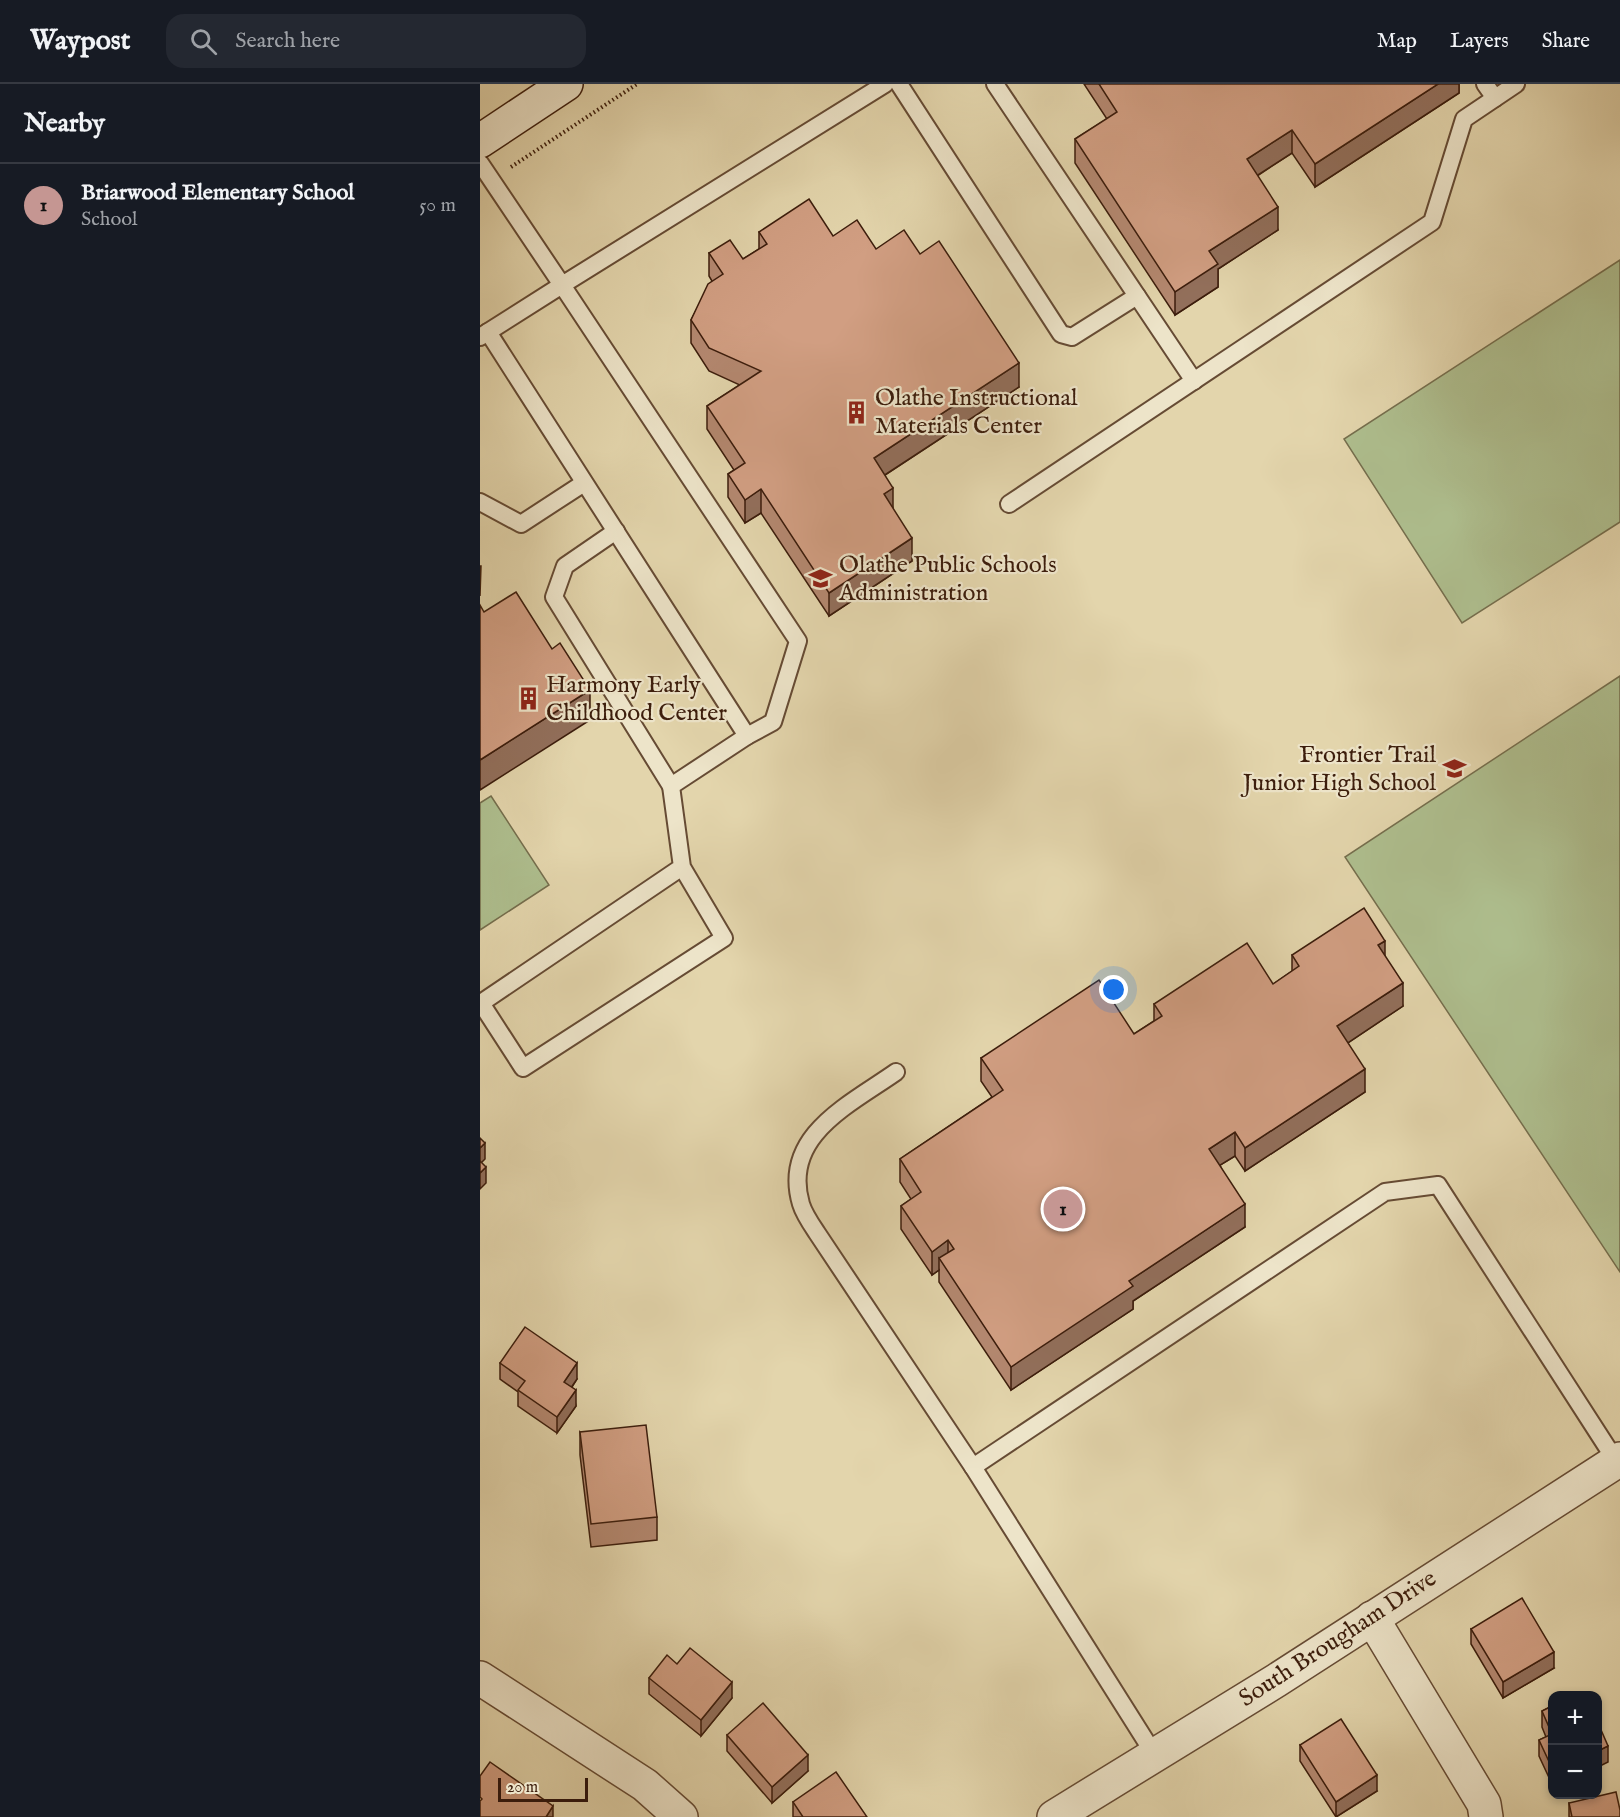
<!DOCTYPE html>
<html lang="en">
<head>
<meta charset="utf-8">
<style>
	:root { --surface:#171b24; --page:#242831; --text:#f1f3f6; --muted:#9ea1a6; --line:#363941; --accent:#c59692 }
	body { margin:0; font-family:"IM FELL English",serif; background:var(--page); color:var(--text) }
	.controls { position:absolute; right:18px; bottom:18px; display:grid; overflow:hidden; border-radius:12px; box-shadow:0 3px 9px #0003 }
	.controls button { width:54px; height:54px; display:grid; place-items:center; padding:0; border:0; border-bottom:2px solid var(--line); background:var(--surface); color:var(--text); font:30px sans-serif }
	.scale { position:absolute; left:18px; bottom:15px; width:90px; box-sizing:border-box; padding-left:6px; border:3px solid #3c1d0c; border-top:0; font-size:16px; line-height:21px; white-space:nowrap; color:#3c1d0c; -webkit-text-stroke:4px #ede4c9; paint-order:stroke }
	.you { position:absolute; left:634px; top:906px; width:21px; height:21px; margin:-15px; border:4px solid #fff; border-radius:50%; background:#1a73e8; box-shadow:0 0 0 9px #1a73e833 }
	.badge { display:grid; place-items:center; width:39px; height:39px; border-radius:50%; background:var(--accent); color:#111; font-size:20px; font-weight:700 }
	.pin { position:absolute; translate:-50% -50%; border:3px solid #fff; box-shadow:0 2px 6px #0006 }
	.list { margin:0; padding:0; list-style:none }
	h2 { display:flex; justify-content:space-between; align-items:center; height:78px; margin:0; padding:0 24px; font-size:26px }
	h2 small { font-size:20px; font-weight:400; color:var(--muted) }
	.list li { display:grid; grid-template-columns:39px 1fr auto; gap:18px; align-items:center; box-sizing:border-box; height:84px; padding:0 24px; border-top:2px solid var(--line) }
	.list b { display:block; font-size:22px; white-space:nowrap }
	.list p { margin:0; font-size:20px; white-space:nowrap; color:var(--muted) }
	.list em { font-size:20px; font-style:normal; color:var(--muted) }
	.icon { flex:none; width:33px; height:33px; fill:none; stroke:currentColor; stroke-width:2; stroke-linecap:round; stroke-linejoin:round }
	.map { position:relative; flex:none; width:1140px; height:1733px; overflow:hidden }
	header { display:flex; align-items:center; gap:36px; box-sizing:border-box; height:84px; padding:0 30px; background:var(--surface); border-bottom:2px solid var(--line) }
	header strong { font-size:28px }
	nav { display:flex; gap:33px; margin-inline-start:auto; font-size:21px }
	.search { width:420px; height:54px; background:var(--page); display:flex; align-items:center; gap:15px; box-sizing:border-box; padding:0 21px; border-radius:18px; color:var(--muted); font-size:22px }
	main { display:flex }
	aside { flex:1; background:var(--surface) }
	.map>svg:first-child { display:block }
	.green { fill:#aebe8e; stroke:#756e4d; stroke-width:1.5 }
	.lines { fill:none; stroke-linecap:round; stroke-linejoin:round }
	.service-casing { stroke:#664b34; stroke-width:20 }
	.minor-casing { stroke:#664b34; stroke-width:36 }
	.tertiary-casing { stroke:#664b34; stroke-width:36 }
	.secondary-casing { stroke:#3c1d0c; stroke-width:36 }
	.path { stroke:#3c1d0c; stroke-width:4; stroke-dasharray:1.5 3; stroke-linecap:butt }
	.service { stroke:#ede4c9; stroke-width:16 }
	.minor { stroke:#ede4c9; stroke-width:33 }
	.tertiary { stroke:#ede4c9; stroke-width:33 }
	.secondary { stroke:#ede4c9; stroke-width:33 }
	.wall { fill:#b48870; stroke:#3c1d0c; stroke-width:1.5 }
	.shaded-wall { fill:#926f5b; stroke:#3c1d0c; stroke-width:1.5 }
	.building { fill:#d19e82; stroke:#3c1d0c; stroke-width:1.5 }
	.labels { text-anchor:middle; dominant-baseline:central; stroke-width:4.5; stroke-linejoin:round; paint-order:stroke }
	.poi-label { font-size:24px; fill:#3c1d0c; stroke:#ede4c9; text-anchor:start }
	.street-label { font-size:24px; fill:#3c1d0c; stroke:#ede4c9 }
</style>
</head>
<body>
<header>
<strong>Waypost</strong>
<div class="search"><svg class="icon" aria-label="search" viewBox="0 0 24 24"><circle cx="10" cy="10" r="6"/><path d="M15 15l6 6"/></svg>Search here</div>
<nav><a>Map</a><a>Layers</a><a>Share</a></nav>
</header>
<main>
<aside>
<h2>Nearby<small></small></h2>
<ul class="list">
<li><span class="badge">1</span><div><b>Briarwood Elementary School</b><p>School</p></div><em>50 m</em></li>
</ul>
</aside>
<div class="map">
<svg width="1140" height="1733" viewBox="0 0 1140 1733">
	<rect width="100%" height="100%" fill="#e3d5ac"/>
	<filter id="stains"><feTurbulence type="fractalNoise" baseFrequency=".00333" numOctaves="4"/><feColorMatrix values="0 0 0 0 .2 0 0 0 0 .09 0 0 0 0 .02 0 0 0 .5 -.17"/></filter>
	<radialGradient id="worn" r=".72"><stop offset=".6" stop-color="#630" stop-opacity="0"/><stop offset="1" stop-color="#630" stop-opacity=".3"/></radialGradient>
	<g class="green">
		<polygon points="1140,176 1140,438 982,539 864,355"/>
		<polygon points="1140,592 1140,1188 865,773"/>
		<polygon points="11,712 69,801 0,846 0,719"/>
	</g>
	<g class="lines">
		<defs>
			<g id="service">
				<polyline points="419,0 581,250 592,253 657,212"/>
				<polyline points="515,0 714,297"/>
				<polyline points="1005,0 1015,14"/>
				<polyline points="0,79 82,201 405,0"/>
				<polyline points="8,248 267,652 191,702 202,783 1,919 43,984 244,854 202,783"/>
				<polyline points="0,253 82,201 318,557 293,638 267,652"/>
				<polyline points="0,418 41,440 104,399"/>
				<polyline points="529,420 952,138 984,35 1036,0"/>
				<polyline points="136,447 85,482 74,513 191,702"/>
				<path d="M 416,988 C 369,1021 301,1052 321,1120 C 324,1130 331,1140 337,1149 L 493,1383"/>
				<polyline points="674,1670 493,1383 905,1108 958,1101 1136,1377"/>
			</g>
			<g id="minor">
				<polyline points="892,1534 1004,1720 1006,1733"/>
				<polyline points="0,1594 165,1701 201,1733"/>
			</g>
			<polyline id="tertiary" points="574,1733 797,1596 1140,1375"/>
			<polyline id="secondary" points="0,57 86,0"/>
		</defs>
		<use href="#service" class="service-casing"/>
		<use href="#minor" class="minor-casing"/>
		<use href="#tertiary" class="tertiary-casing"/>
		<use href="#secondary" class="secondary-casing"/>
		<polyline class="path" points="31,83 157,0"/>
		<use href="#service" class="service"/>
		<use href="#minor" class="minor"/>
		<use href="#tertiary" class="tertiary"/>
		<use href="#secondary" class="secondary"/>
	</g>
	<g class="wall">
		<polygon points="604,0 979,0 979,9 835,103 812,69 777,92 798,146 738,185 738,203 695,231 595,79 595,55 627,35"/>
		<polygon points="279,148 353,152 396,165 440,170 539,303 405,391 413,425 432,477 349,532 281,429 265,439 248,413 248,390 254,386 227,345 227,322 260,301 229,287 211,259 211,236 232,197 229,192 229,169 263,175 279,165"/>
		<polygon points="812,871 905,872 923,922 868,959 885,1008 765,1087 755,1072 740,1081 765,1143 653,1217 653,1225 531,1306 459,1198 459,1186 452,1191 421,1145 421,1122 431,1115 420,1098 420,1075 512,1013 501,997 501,974 654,950 674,937 674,920 793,900 812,887"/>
		<polygon points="20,1279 97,1295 92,1303 96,1322 77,1349 38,1322 38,1308 20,1295"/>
		<polygon points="100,1348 177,1433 177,1456 111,1463 100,1371"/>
		<polygon points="991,1545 1074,1584 1023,1614 991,1560"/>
		<polygon points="197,1580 252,1614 221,1652 169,1610 169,1594"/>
		<polygon points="1072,1622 1072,1700 1059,1672 1059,1656 1066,1653 1062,1643 1062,1627"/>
		<polygon points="247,1651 328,1687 292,1719 247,1667"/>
		<polygon points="820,1661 897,1707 856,1733 820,1677"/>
		<polygon points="313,1718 387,1733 313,1733"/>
		<polygon points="1089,1719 1140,1733 1089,1733"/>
	</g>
	<g class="shaded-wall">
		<polygon points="958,0 979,0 979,9 835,103 835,80"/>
		<polygon points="812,46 812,69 767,98 767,75"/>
		<polygon points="798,123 798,146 738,185 738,203 695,231 695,208 729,167"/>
		<polygon points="539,279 539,303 394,398 394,374"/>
		<polygon points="413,404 413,427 404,410"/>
		<polygon points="281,405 281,429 265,439 265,416"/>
		<polygon points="432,454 432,477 349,532 349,509"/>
		<polygon points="0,482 1,482 0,512"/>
		<polygon points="110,606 110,636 0,706 0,676"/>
		<polygon points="905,857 905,880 898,861"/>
		<polygon points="923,899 923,922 857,966 857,942"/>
		<polygon points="885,985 885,1008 765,1087 765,1064"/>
		<polygon points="755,1048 755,1072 729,1088 729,1065"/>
		<polygon points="5,1059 5,1075 0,1080 0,1064"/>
		<polygon points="6,1083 6,1099 0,1105 0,1089"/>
		<polygon points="765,1120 765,1143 653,1217 653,1225 531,1306 531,1283 649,1197"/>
		<polygon points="468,1156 468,1180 459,1174 459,1186 452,1191 452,1168"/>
		<polygon points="97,1279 97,1295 84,1314 84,1298"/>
		<polygon points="96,1306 96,1322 77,1349 77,1333"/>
		<polygon points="1074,1568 1074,1584 1023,1614 1023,1598"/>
		<polygon points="252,1598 252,1614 221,1652 221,1636"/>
		<polygon points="1128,1662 1128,1678 1118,1683 1118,1667"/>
		<polygon points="328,1671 328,1687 292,1719 292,1703"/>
		<polygon points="897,1691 897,1707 856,1733 856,1718"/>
		<polygon points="73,1722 73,1733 66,1733"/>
	</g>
	<g class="building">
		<polygon points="619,0 958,0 835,80 812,46 767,75 798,123 729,167 738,180 695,208 595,55 637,28"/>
		<polygon points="329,115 353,152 377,136 396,165 424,146 440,170 459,157 539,279 394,374 413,404 404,410 432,454 349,509 281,405 265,416 248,390 265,379 227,322 281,287 229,264 211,236 228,200 243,190 229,169 250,156 263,175 287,160 279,148"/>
		<polygon points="36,508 72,565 80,559 110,606 0,676 0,521 4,528"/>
		<polygon points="884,824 905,857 898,861 923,899 857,942 885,985 765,1064 755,1048 729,1065 765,1120 649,1197 653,1202 531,1283 459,1174 474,1165 468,1156 452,1168 421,1122 441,1108 420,1075 523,1006 501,974 619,896 654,950 682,932 674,920 767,859 793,900 819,882 812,871"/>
		<polygon points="0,1054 5,1059 0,1064"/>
		<polygon points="0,1077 6,1083 0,1089"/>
		<polygon points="45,1243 97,1279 84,1298 96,1306 77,1333 38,1306 45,1297 20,1279"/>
		<polygon points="166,1341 177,1433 111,1440 100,1348"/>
		<polygon points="1042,1514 1074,1568 1023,1598 991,1545"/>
		<polygon points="210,1564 252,1598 221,1636 169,1594 187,1571 197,1580"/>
		<polygon points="1103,1608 1104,1611 1096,1611"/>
		<polygon points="283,1619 328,1671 292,1703 247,1651"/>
		<polygon points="1072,1622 1072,1684 1059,1656 1072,1650 1062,1627"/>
		<polygon points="861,1635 897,1691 856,1718 820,1661"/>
		<polygon points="1118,1639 1128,1662 1118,1667"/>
		<polygon points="10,1678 73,1722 66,1733 0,1733 0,1717 2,1715 0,1713 0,1692"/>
		<polygon points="356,1688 387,1733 323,1733 313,1718"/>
		<polygon points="1136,1708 1140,1726 1140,1733 1092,1733 1089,1719"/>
	</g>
	<defs>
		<symbol id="building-bare" viewBox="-9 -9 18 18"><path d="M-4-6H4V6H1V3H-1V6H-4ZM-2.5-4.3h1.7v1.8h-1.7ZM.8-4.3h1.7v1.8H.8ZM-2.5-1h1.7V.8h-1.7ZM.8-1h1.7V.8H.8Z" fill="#8f2418" stroke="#ede4c9" stroke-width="2.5" paint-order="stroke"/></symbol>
		<symbol id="school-bare" viewBox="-9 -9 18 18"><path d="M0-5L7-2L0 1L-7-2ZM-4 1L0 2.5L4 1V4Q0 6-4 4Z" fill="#8f2418" stroke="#ede4c9" stroke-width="2.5" paint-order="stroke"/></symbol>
	</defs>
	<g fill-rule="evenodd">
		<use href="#building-bare" x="360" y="312" width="33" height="33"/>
		<use href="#school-bare" x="324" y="478" width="33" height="33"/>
		<use href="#building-bare" x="32" y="598" width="33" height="33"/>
		<use href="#school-bare" x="958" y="668" width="33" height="33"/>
	</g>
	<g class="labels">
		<g class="poi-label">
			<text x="395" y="314">Olathe Instructional<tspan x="395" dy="28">Materials Center</tspan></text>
			<text x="359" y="481">Olathe Public Schools<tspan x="359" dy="28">Administration</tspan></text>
			<text x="66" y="601">Harmony Early<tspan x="66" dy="28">Childhood Center</tspan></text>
			<text x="956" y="671" text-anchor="end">Frontier Trail<tspan x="956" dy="28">Junior High School</tspan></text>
		</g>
		<g class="street-label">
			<text transform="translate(858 1555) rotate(-33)">South Brougham Drive</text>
		</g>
	</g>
	<rect width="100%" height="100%" filter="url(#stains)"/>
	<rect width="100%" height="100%" fill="url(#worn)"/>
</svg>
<div class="controls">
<button>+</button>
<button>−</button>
</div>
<div class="scale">20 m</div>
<div class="you"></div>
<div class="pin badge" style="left:583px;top:1125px">1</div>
</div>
</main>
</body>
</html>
